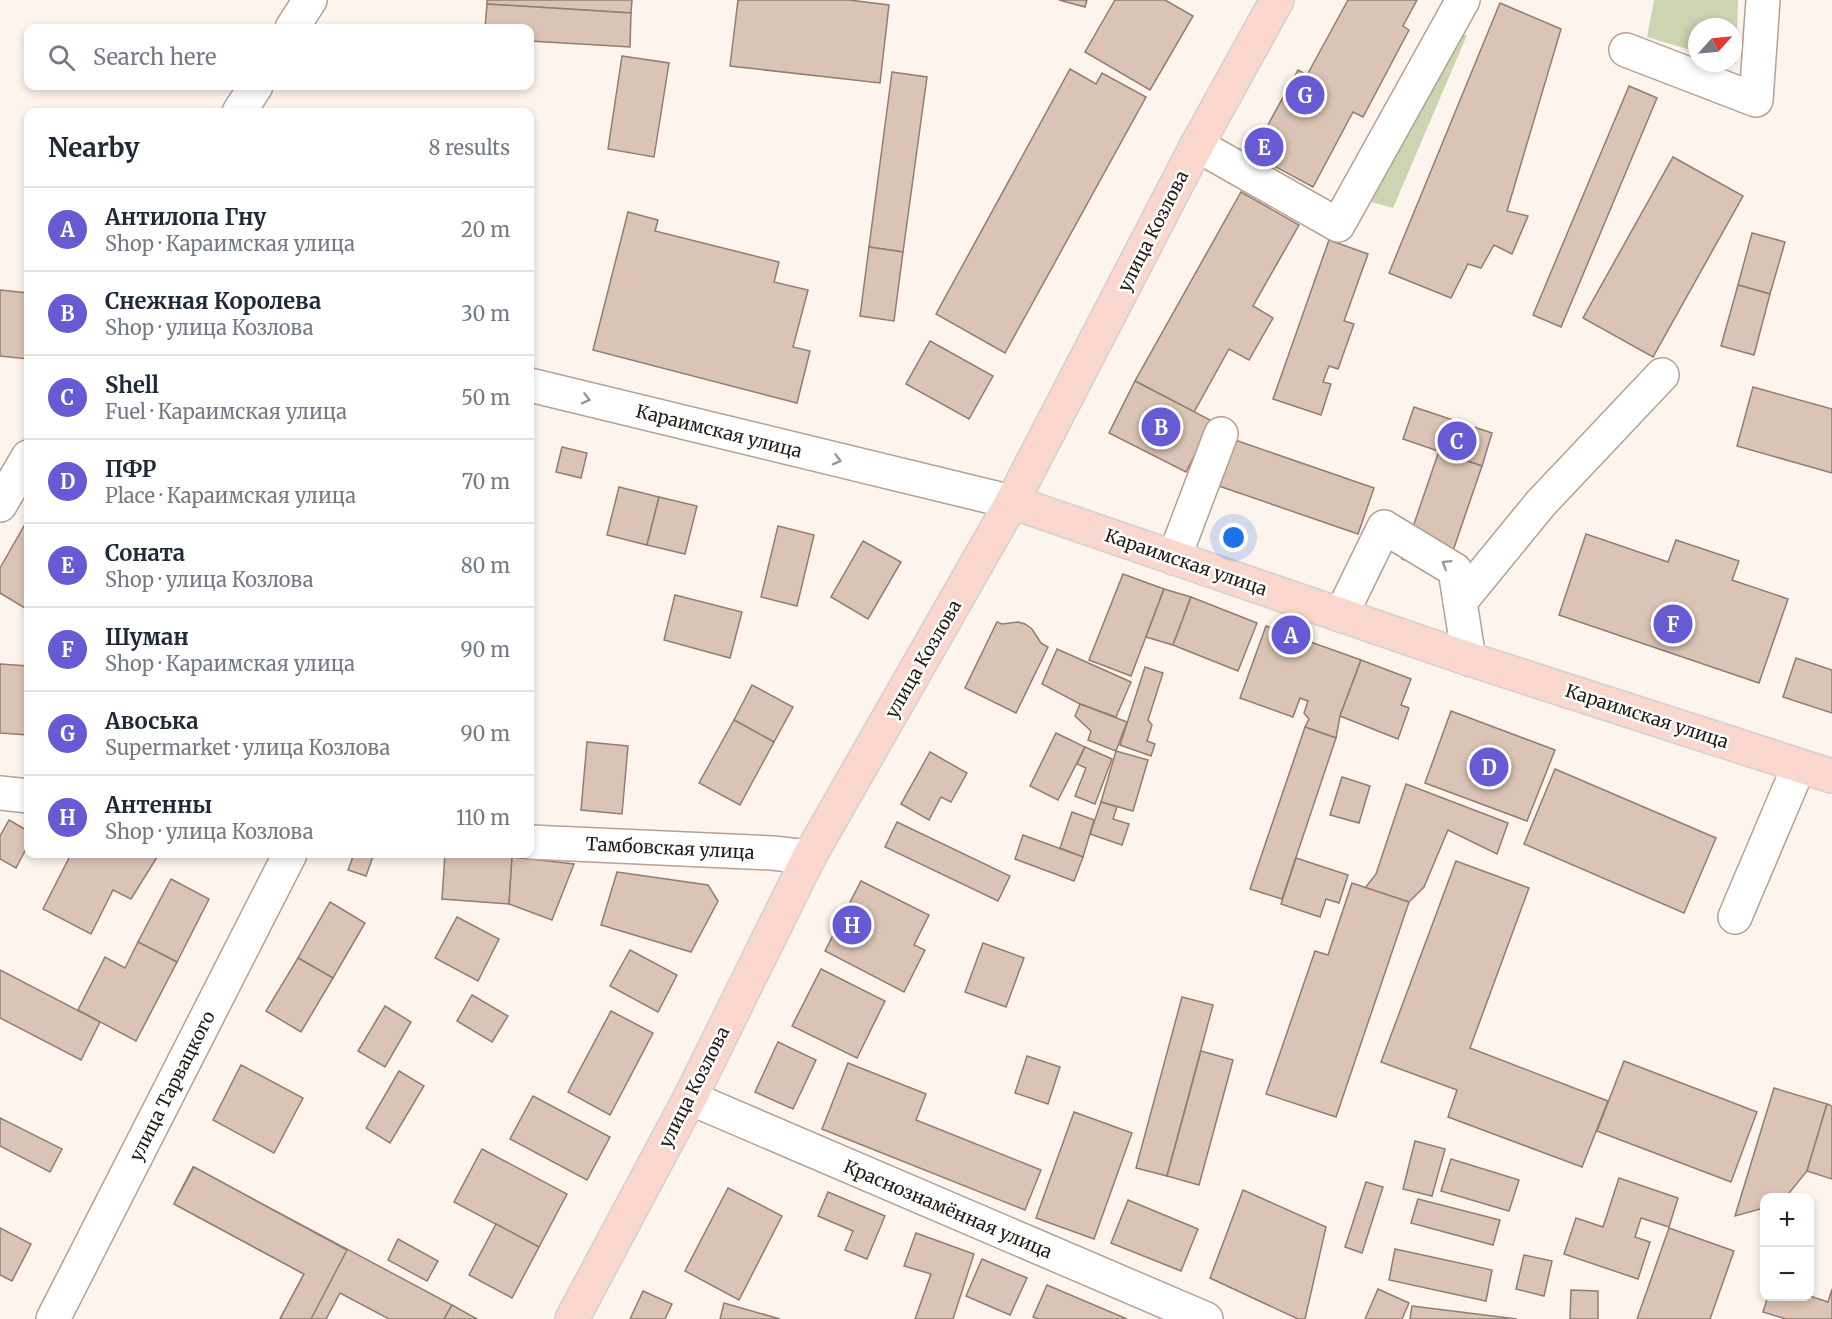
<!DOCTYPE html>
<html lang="en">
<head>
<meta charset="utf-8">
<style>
	:root { --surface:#fff; --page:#f2f2f3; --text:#1f2937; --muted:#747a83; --line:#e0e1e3; --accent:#675bd4 }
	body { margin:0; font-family:Merriweather,serif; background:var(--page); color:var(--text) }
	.controls { position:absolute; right:18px; bottom:18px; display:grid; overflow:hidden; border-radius:12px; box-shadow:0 3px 9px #0003 }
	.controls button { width:54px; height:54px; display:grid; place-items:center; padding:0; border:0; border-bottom:2px solid var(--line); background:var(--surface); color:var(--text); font:30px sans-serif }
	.compass { position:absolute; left:1688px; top:18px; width:54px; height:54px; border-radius:50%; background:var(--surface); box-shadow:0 3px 9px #0003; rotate:63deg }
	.you { position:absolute; left:1234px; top:538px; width:21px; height:21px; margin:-15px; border:4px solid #fff; border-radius:50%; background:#1a73e8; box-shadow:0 0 0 9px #1a73e833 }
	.badge { display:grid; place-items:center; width:39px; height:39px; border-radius:50%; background:var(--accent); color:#fff; font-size:20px; font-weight:700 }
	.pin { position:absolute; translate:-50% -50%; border:3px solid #fff; box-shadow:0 2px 6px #0006 }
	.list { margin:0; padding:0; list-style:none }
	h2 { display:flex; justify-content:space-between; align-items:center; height:78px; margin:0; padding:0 24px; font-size:26px }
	h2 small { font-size:20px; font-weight:400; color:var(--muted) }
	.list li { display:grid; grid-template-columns:39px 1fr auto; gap:18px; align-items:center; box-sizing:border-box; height:84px; padding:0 24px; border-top:2px solid var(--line) }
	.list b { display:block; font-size:22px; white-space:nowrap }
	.list p { margin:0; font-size:20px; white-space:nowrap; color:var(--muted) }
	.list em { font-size:20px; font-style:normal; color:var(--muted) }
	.icon { flex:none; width:33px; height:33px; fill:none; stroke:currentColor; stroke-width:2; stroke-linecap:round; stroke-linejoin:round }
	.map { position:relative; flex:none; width:1832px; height:1319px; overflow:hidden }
	.search { position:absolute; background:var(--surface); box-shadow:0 3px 9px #0003; left:24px; top:24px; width:510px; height:66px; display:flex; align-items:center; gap:15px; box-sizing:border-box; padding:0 21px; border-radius:12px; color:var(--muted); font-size:22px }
	.panel { position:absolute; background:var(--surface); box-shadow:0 3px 9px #0003; left:24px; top:108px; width:510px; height:750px; border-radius:12px }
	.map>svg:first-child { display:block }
	.green { fill:#cdd4b2 }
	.building { fill:#dbc4b5; stroke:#937d70; stroke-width:1.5 }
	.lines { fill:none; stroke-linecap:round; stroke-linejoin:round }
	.minor-casing { stroke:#b7a092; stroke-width:36 }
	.major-casing { stroke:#d3d1d0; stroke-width:36 }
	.minor { stroke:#fff; stroke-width:33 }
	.major { stroke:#fad7cd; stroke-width:33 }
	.oneway { stroke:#9c9896 }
	.labels { text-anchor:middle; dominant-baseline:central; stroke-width:5; stroke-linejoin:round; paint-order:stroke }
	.street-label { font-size:18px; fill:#231b15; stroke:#fff }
</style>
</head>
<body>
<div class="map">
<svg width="1832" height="1319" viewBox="0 0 1832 1319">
	<rect width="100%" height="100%" fill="#fef4ee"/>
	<g class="green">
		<polygon points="1654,0 1738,0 1736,64 1732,63 1733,27 1697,27 1697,52 1647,37"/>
		<polygon points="1459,35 1467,35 1393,208 1368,201"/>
	</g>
	<g class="building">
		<polygon points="487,0 632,0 631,13 487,4"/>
		<polygon points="738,0 849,0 889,5 880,83 730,66"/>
		<polygon points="1059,0 1087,0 1085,7"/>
		<polygon points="1115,0 1165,0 1193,16 1150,90 1085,52"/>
		<polygon points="1348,0 1417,0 1403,26 1409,30 1363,117 1353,112 1313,187 1252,154 1298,70 1307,75"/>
		<polygon points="1500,3 1561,29 1507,211 1528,216 1512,254 1494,245 1481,268 1468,264 1451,298 1389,273"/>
		<polygon points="487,4 631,13 630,47 530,41 530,28 485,28"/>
		<polygon points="622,56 669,63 654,157 608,149"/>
		<polygon points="1070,69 1096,84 1102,73 1146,97 1005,353 936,314"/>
		<polygon points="892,72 927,77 903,252 869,247"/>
		<polygon points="1629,86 1657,98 1561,327 1533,315"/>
		<polygon points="1673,157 1743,196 1653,357 1583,318"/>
		<polygon points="1241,192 1299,225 1253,306 1273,318 1249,360 1229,349 1194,412 1135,381"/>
		<polygon points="628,212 658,220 655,231 779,262 774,282 808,290 793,347 810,351 797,403 593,350"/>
		<polygon points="1752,233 1785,242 1770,294 1738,285"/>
		<polygon points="1329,240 1368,254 1344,321 1354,324 1338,369 1329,366 1323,382 1331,384 1321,415 1273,399"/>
		<polygon points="869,247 903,252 894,321 860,316"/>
		<polygon points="1738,285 1770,294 1754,355 1721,346"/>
		<polygon points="0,290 28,293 28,359 0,356"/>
		<polygon points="930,341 993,376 969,419 906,384"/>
		<polygon points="1135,381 1212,421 1186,472 1109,433"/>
		<polygon points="1753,387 1832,409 1832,473 1737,446"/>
		<polygon points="1414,407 1492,433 1482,466 1403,439"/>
		<polygon points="1235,440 1374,488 1358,534 1219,486"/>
		<polygon points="562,447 587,453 581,478 556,472"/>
		<polygon points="1439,451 1482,466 1445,574 1402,559"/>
		<polygon points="619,487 659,497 647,545 607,535"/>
		<polygon points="659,497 697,506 685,554 647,545"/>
		<polygon points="28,519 28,610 0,593 0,568"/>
		<polygon points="778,526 814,535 797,606 761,597"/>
		<polygon points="1586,534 1668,562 1676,540 1739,561 1732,580 1788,599 1759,683 1559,615"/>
		<polygon points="863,541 901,562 868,619 831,597"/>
		<polygon points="1123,574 1164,589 1131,676 1089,660"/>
		<polygon points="1164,589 1191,597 1173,645 1146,637"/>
		<polygon points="675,595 742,612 730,658 664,640"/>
		<polygon points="1191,597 1257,623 1238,671 1173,645"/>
		<polygon points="997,622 1002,624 1018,622 1025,624 1032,629 1041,643 1048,647 1016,713 965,688"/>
		<polygon points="1266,626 1361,660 1340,716 1336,738 1305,727 1309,719 1304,713 1308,701 1300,698 1293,717 1240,698"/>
		<polygon points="1057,649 1131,682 1116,717 1080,704 1042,684"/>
		<polygon points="1796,658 1832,670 1832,713 1783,697"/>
		<polygon points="1361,660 1411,679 1401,705 1409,708 1398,739 1340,716"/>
		<polygon points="0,664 28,666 28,735 0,733"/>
		<polygon points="1145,667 1163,673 1148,720 1152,725 1147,741 1155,744 1151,756 1120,745"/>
		<polygon points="752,685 793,707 774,742 734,720"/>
		<polygon points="1080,704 1127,722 1116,751 1088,740 1091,731 1075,716"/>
		<polygon points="1451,711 1555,750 1527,821 1425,783"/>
		<polygon points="734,720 774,742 740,805 699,783"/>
		<polygon points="1305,727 1336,738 1282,899 1250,889"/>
		<polygon points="1056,733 1085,747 1058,800 1030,786"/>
		<polygon points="587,742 628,746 622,814 581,810"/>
		<polygon points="1085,747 1112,759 1095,804 1075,796 1086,768 1077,764"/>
		<polygon points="1116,751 1148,760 1133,811 1101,802"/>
		<polygon points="930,752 967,773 951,802 941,797 929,820 901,804"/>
		<polygon points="1555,769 1716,838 1684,913 1524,844"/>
		<polygon points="1342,777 1370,786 1359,823 1330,815"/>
		<polygon points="1406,784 1508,823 1497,854 1448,830 1424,887 1409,902 1365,888 1376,874"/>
		<polygon points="1101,802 1117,807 1113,819 1129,824 1122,845 1090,834"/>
		<polygon points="1072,812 1094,820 1083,857 1060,848"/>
		<polygon points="9,820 28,831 28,845 16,868 0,859 0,836"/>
		<polygon points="897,822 1010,876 998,901 885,847"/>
		<polygon points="1023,835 1083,857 1074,881 1015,859"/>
		<polygon points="71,854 159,854 131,899 113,890 91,934 43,909"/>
		<polygon points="354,854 374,854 366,876 348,870"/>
		<polygon points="445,854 512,857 509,904 442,899"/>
		<polygon points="512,857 574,864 552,920 509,904"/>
		<polygon points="1296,858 1348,875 1339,903 1326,899 1320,917 1281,904"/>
		<polygon points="1456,861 1529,888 1470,1048 1608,1101 1582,1167 1448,1117 1457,1090 1381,1062"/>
		<polygon points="617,872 708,885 718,901 691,952 601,925"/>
		<polygon points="171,879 209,899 177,962 138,942"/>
		<polygon points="861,881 929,915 914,945 925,950 904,992 825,951"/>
		<polygon points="1352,883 1409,902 1336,1117 1266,1094 1315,951 1328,955"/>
		<polygon points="330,902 365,923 333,978 298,958"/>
		<polygon points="457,917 499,939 478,981 435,958"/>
		<polygon points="138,942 177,962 136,1041 78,1010 105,957 125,968"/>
		<polygon points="983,943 1024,958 1006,1007 965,992"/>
		<polygon points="630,950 677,975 658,1012 610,986"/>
		<polygon points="298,958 333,978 301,1032 266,1011"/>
		<polygon points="821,969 885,1001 857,1058 792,1026"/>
		<polygon points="0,970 100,1022 81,1060 0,1018"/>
		<polygon points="472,995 508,1016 492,1042 457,1021"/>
		<polygon points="1182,997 1213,1005 1167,1176 1136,1168"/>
		<polygon points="385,1006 411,1022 385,1067 358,1051"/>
		<polygon points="611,1011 653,1033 610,1115 568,1092"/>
		<polygon points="778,1042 816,1060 793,1109 755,1092"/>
		<polygon points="1201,1051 1233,1060 1199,1185 1167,1176"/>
		<polygon points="1027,1056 1060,1067 1048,1104 1015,1093"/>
		<polygon points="1624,1061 1757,1112 1731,1182 1597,1131"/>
		<polygon points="848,1063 926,1094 916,1120 1041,1170 1025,1210 822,1129"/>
		<polygon points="241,1065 303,1098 274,1153 213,1120"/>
		<polygon points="399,1071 424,1086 390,1143 366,1128"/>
		<polygon points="1774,1088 1827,1104 1807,1171 1785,1198 1764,1198 1764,1208 1735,1216"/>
		<polygon points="533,1096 610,1137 587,1180 510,1139"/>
		<polygon points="1827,1104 1832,1106 1832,1179 1807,1171"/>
		<polygon points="1074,1112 1132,1133 1094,1239 1036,1218"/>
		<polygon points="0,1118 62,1149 50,1172 0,1146"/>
		<polygon points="1415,1141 1445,1149 1432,1196 1403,1189"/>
		<polygon points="482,1149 567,1194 539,1247 454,1202"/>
		<polygon points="1451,1159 1519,1180 1509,1211 1441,1191"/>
		<polygon points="193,1167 452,1305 444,1319 389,1319 340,1293 326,1319 280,1319 304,1274 174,1204"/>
		<polygon points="194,1167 347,1250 311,1319 280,1319 304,1274 174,1204"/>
		<polygon points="1619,1178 1678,1198 1669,1227 1641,1218 1635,1237 1650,1242 1638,1279 1564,1254 1576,1218 1603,1227"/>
		<polygon points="1366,1182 1383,1187 1362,1253 1345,1247"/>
		<polygon points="728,1188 782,1216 739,1300 685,1271"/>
		<polygon points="1243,1190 1326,1227 1305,1319 1298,1319 1210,1278"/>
		<polygon points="828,1192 885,1216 867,1259 845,1250 853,1231 818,1216"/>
		<polygon points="1418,1199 1500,1220 1493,1245 1411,1223"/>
		<polygon points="1128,1200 1198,1229 1181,1271 1111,1243"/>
		<polygon points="496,1224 539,1247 512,1298 469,1275"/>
		<polygon points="0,1228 31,1244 12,1281 0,1275"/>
		<polygon points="1669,1228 1734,1251 1710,1319 1637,1319"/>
		<polygon points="916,1233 974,1254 953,1319 915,1319 931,1274 904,1266"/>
		<polygon points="398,1239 438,1261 427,1281 388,1260"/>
		<polygon points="1395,1249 1492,1270 1486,1301 1389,1280"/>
		<polygon points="1524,1255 1552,1261 1544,1296 1516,1289"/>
		<polygon points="982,1259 1027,1278 1010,1315 966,1296"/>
		<polygon points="1047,1285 1127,1319 1038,1319 1033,1317"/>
		<polygon points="1378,1289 1409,1303 1402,1319 1365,1319"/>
		<polygon points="1832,1289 1832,1319 1786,1319 1763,1312 1768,1296 1810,1296 1828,1302"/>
		<polygon points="1571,1290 1598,1291 1598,1319 1570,1319"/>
		<polygon points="643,1291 672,1304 665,1319 630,1319"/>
		<polygon points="724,1303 780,1319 720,1319"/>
		<polygon points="452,1305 477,1319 444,1319"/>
		<polygon points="1412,1306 1517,1319 1410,1319"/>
	</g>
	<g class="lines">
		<defs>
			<g id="minor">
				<polyline points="292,28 310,0"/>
				<polyline points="1626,50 1756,100 1763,0"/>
				<polyline points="239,112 256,86"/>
				<polyline points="1197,145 1338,225 1463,0"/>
				<polyline points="530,385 1012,502"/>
				<polyline points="0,505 28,457"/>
				<polyline points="1174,558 1221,434"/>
				<polyline points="1460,602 1541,503 1662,375"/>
				<polyline points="1341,615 1384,527 1455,570 1469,659"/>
				<polyline points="0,793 28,796"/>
				<polyline points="530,842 772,853 809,857"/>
				<polyline points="1735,917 1799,766"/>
				<polyline points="690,1098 1206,1319"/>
				<polyline points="53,1319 290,854"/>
			</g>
			<g id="major">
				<polyline points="1012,502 1469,659 1832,776"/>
				<polyline points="572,1319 690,1098 809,857 1012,502 1197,145 1277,0"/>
			</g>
		</defs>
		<use href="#minor" class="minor-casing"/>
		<use href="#major" class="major-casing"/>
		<use href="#minor" class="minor"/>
		<use href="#major" class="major"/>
	</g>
	<defs><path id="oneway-chevron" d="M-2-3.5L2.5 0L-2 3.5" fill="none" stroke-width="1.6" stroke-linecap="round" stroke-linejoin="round" transform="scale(1.5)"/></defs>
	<g class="oneway">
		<use href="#oneway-chevron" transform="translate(586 399) rotate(14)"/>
		<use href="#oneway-chevron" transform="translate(837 460) rotate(14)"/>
		<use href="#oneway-chevron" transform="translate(1446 564) rotate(-148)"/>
	</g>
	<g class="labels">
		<g class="street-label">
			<text transform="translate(1153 231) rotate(-63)">улица Козлова</text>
			<text transform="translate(719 431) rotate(14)">Караимская улица</text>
			<text transform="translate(1186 562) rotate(19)">Караимская улица</text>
			<text transform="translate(923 659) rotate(-60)">улица Козлова</text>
			<text transform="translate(1647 716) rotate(18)">Караимская улица</text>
			<text transform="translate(670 848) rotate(3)">Тамбовская улица</text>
			<text transform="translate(172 1086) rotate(-63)">улица Тарвацкого</text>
			<text transform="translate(694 1087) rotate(-63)">улица Козлова</text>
			<text transform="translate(948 1209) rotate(23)">Краснознамённая улица</text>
		</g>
	</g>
</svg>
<div class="controls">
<button>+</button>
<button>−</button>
</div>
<svg class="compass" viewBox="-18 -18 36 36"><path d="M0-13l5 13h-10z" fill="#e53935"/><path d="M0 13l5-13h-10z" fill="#747a83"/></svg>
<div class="you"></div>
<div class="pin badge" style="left:1291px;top:635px">A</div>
<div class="pin badge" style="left:1161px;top:427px">B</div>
<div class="pin badge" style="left:1457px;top:441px">C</div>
<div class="pin badge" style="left:1489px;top:767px">D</div>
<div class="pin badge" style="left:1264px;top:147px">E</div>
<div class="pin badge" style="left:1673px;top:624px">F</div>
<div class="pin badge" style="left:1305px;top:95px">G</div>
<div class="pin badge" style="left:852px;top:925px">H</div>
<div class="search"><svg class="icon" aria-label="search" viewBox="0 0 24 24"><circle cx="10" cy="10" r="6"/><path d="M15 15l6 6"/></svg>Search here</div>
<section class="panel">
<h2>Nearby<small>8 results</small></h2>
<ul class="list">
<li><span class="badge">A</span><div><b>Антилопа Гну</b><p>Shop · Караимская улица</p></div><em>20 m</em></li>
<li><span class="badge">B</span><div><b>Снежная Королева</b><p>Shop · улица Козлова</p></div><em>30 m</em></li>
<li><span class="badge">C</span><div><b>Shell</b><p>Fuel · Караимская улица</p></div><em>50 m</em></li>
<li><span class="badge">D</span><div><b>ПФР</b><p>Place · Караимская улица</p></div><em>70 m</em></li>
<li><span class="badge">E</span><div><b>Соната</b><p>Shop · улица Козлова</p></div><em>80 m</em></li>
<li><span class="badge">F</span><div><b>Шуман</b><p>Shop · Караимская улица</p></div><em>90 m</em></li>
<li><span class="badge">G</span><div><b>Авоська</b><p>Supermarket · улица Козлова</p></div><em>90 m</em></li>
<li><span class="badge">H</span><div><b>Антенны</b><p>Shop · улица Козлова</p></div><em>110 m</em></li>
</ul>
</section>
</div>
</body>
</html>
